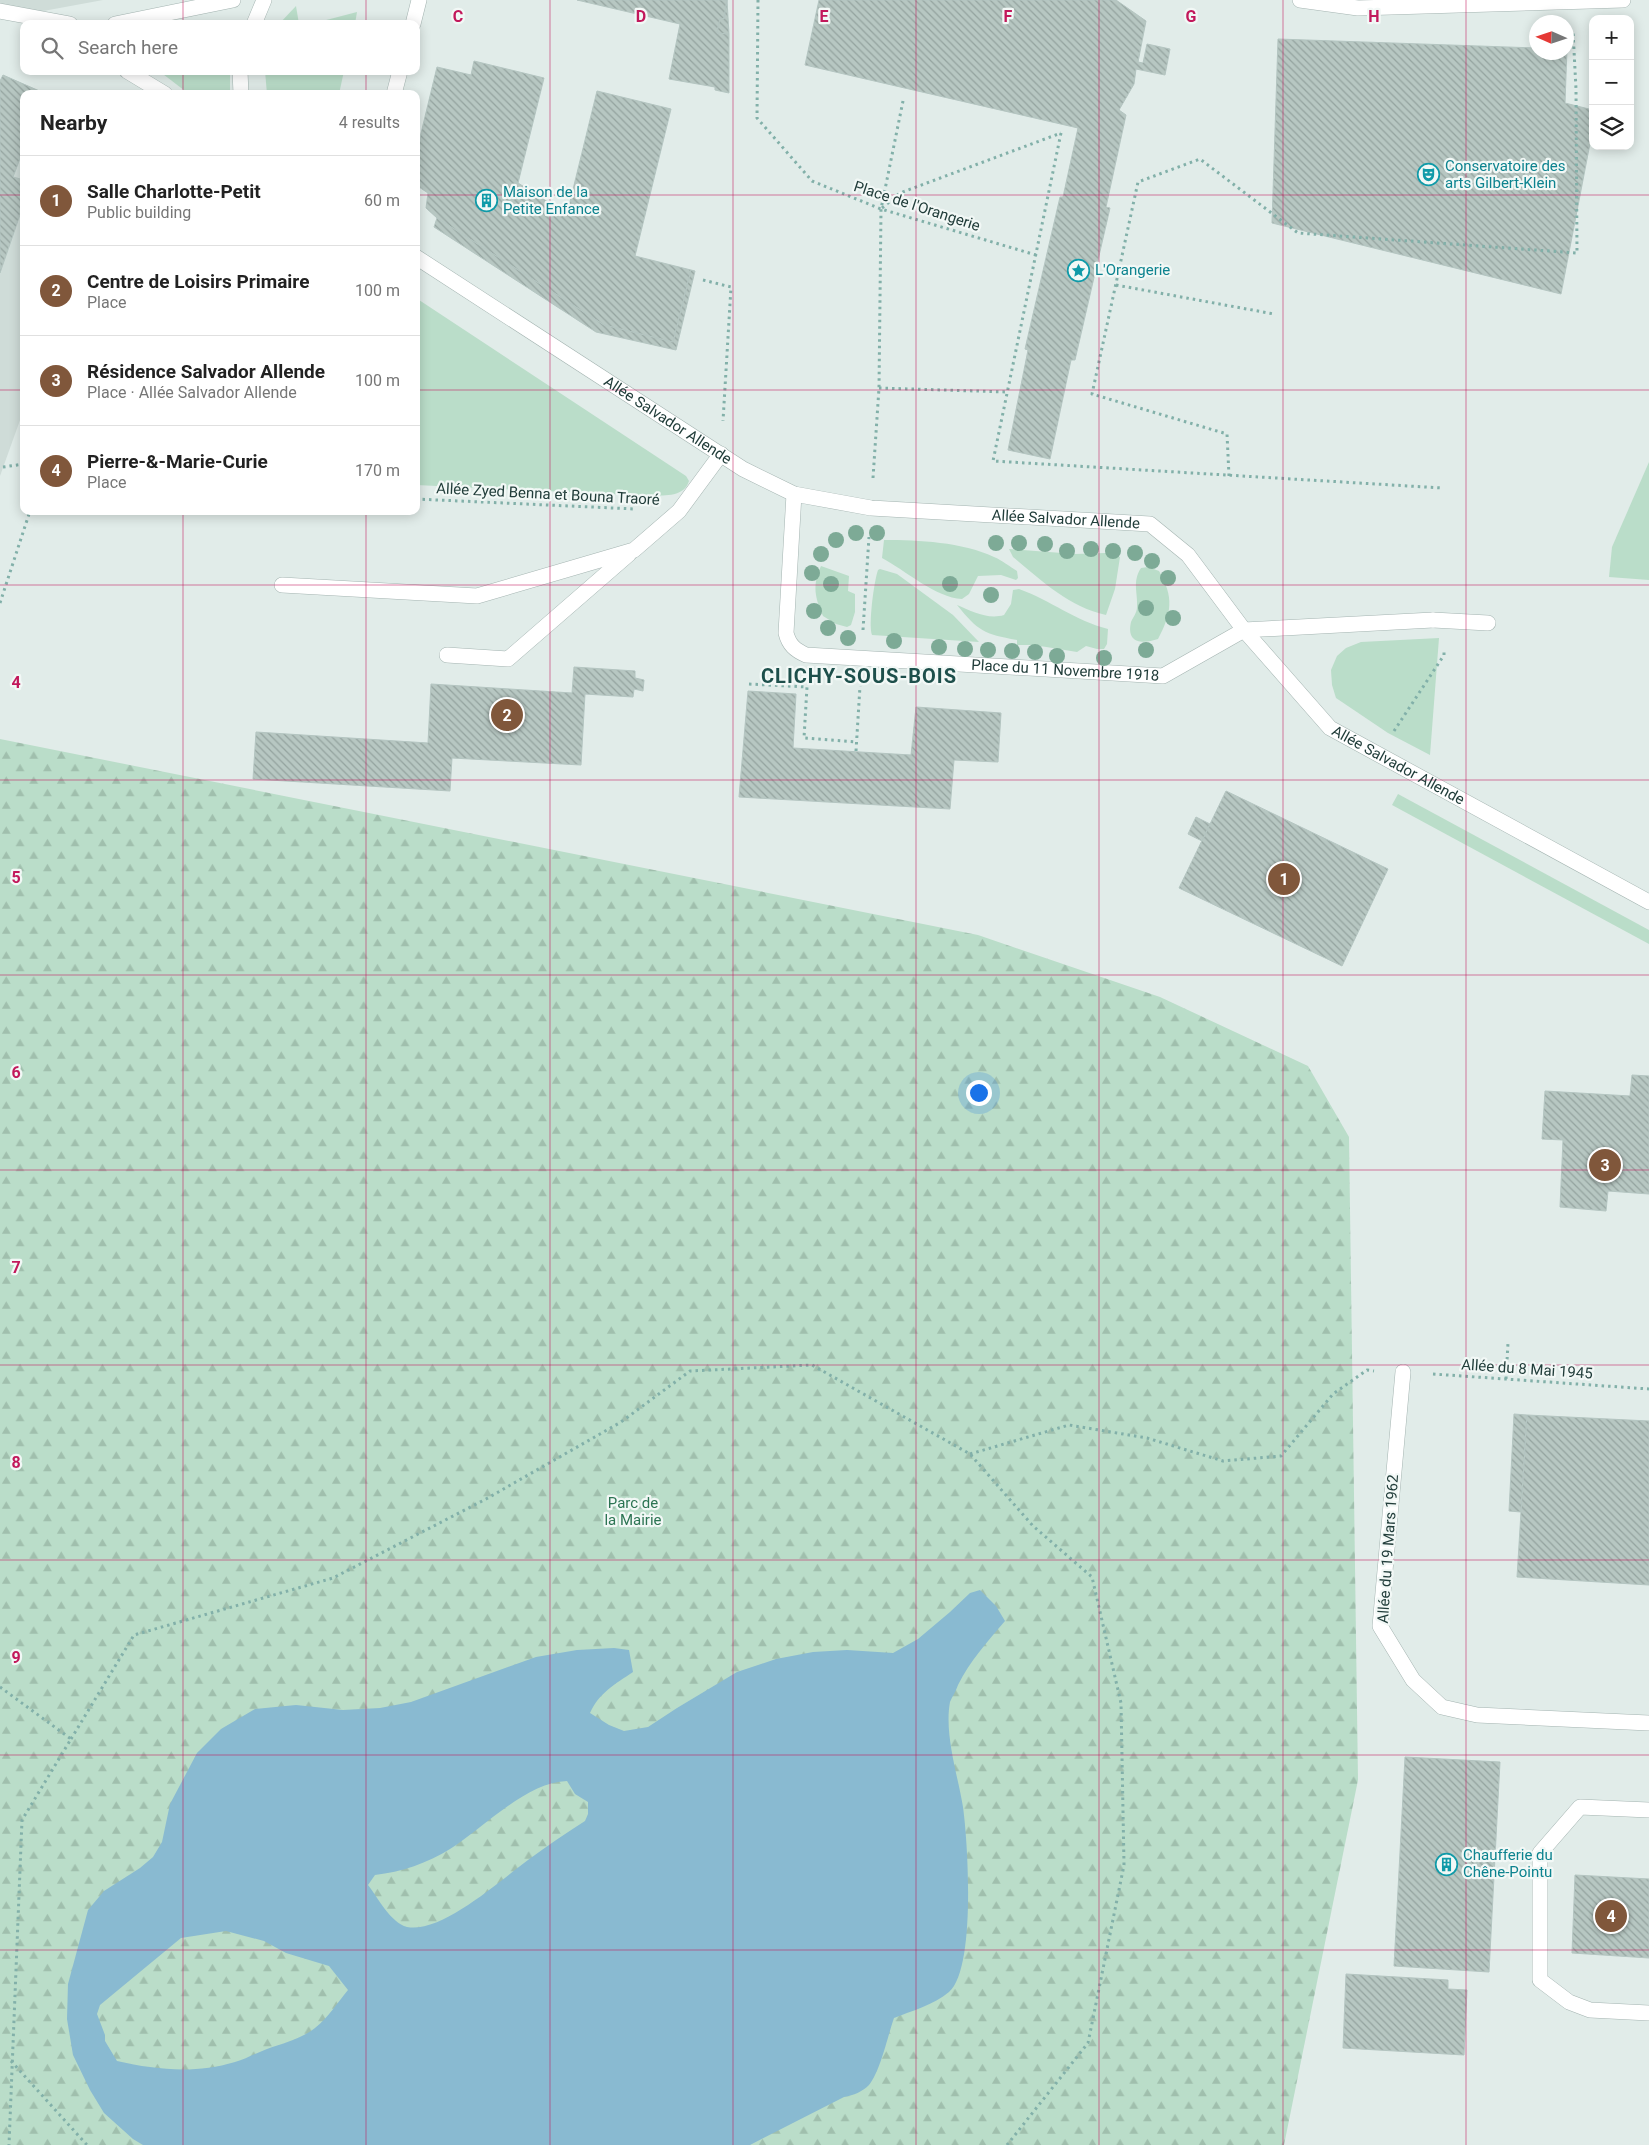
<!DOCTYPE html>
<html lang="en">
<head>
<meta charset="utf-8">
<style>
	:root { --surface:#fff; --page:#f2f2f2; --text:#222; --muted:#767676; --line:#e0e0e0; --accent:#80573b }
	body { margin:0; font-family:Roboto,sans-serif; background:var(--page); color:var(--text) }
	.controls { position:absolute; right:15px; top:15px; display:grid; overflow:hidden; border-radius:10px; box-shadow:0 2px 12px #0003 }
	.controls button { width:45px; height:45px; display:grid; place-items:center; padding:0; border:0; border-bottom:1px solid var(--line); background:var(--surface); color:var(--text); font:25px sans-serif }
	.compass { position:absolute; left:1529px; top:15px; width:45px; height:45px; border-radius:50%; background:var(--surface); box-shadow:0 2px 12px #0003; rotate:273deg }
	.you { position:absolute; left:978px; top:1092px; width:18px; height:18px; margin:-12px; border:4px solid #fff; border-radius:50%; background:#1a73e8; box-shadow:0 0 0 8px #1a73e833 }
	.badge { display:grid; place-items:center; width:32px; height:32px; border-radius:50%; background:var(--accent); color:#fff; font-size:16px; font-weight:700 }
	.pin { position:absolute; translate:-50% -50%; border:2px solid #fff; box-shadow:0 1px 5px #0006 }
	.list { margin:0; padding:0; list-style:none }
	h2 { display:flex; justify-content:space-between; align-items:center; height:65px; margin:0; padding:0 20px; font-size:21px }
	h2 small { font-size:16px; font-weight:400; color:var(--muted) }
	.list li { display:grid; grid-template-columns:32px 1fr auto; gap:15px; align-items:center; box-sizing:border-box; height:90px; padding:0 20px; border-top:1px solid var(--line) }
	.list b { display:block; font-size:19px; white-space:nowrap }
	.list p { margin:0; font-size:16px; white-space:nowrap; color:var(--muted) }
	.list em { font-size:16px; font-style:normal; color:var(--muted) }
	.icon { flex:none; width:28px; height:28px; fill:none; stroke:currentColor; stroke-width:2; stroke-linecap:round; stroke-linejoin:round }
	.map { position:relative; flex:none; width:1649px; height:2145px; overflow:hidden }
	.search { position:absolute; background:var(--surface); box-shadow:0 2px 12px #0003; left:20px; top:20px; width:400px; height:55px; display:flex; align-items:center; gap:12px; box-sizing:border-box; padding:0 18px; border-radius:10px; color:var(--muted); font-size:19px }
	.panel { position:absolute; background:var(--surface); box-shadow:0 2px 12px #0003; left:20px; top:90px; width:400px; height:425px; border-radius:10px }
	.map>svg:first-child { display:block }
	.built { fill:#cfdcd8 }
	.green { fill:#baddc9 }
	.forest { fill:url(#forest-firs) }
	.water { fill:#89bad1; fill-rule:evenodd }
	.building { fill:url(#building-back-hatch); stroke:#b4c5c1 }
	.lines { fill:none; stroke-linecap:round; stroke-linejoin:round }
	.lane-casing { stroke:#a4b4b1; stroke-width:16 }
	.street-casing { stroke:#a4b4b1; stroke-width:16 }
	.path { stroke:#82b0a9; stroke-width:3; stroke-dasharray:2.5 4; stroke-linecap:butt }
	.lane { stroke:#fff; stroke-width:15 }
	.street { stroke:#fff; stroke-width:15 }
	.tree { fill:#7daa96 }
	.grid { fill:none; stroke:#c2185b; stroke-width:1; stroke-opacity:0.55 }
	.labels { text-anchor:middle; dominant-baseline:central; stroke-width:4.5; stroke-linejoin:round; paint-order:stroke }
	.culture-label { font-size:15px; fill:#0d838f; stroke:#f2f8f6; text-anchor:start }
	.street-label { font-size:15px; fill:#213d3a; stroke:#f2f8f6 }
	.park-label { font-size:15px; fill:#2c7453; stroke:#f2f8f6 }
	.district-label { font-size:20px; font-weight:bold; letter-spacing:1px; fill:#1d4f4b; stroke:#f2f8f6 }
	.grid-label { font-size:16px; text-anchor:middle; font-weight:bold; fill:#c2185b; stroke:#f2f8f6; stroke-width:4.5; stroke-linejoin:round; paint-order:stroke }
</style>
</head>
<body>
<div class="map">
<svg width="1649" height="2145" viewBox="0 0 1649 2145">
	<defs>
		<pattern id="forest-firs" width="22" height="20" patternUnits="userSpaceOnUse" patternTransform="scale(1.25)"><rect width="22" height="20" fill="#baddc9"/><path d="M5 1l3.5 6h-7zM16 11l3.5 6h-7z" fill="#a0bfad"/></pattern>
		<pattern id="building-back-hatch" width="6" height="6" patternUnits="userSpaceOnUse" patternTransform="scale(1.25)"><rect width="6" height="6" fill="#b7c7c2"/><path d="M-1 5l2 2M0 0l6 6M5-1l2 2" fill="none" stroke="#94a39f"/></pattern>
	</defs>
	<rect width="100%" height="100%" fill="#e1ece9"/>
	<g class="built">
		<polygon points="0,0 103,0 0,19"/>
		<polygon points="3,75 48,94 24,94 24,409 0,476 0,81"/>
	</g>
	<g class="green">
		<polygon points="296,6 299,24 279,24"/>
		<polygon points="357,12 355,24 311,24"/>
		<polygon points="159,71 230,71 230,94 189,94"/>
		<polygon points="265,71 344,71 339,94 267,94"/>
		<path d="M 416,298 L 686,476 L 689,481 C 684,497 666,495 652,496 L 416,485 Z"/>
		<polygon points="1649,462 1649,580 1609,577 1612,547"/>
		<path d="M 884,540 C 919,540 962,542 994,557 C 1002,560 1010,567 1017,571 L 1018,578 L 1016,580 L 1001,575 L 978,576 L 969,594 L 962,599 C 936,598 905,570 882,558 Z"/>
		<path d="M 1009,549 L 1075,554 L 1105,553 L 1120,557 L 1115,589 L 1106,615 C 1069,607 1041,580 1013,557 Z"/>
		<path d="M 821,566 L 849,576 L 848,591 L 855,594 L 855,612 L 851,625 L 847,627 L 836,624 L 823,616 C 815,598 812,585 821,566 Z"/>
		<path d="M 1148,567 L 1159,571 C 1174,597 1172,613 1158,639 C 1143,644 1126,644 1131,622 C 1133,617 1137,613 1137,607 C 1138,592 1132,582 1141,568 Z"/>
		<path d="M 880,569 L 897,574 L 953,615 L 979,642 L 872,635 C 868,626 874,581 878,570 Z"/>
		<path d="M 1019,589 C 1050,600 1076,621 1108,629 L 1107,644 L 1104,649 L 1097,649 L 1086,646 L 1077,652 L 1034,645 L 1017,645 L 1017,640 C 984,634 978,631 957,605 C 971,611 988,620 1004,615 L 1011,604 L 1013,590 Z"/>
		<polygon points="1439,638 1430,755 1388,733 1336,698 1332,685 1331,670 1337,656 1346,648 1361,642"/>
		<polygon points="1398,794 1649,930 1649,944 1392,805"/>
	</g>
	<polygon class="forest" points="0,739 978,935 1160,997 1308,1066 1349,1137 1358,1780 1284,2145 0,2145"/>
	<path class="water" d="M 980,1590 L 996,1606 L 1005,1621 C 987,1642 970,1661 958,1685 C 956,1691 952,1697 950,1702 C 944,1734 958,1776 963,1807 C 968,1843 976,1969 949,1992 C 934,2005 911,2011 894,2018 C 888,2035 880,2072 869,2085 C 862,2092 854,2095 844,2097 L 750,2145 L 143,2145 L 133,2139 L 104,2113 L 90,2090 L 73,2055 L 67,2019 L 68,1984 L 88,1910 L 104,1891 L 140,1868 L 153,1857 L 162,1842 L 170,1804 L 197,1753 L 221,1729 L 255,1709 L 296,1705 L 343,1710 L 380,1708 L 411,1702 L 536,1657 L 577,1650 L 614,1648 L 629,1650 L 633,1672 C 615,1684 599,1693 590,1713 L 609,1725 L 624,1731 L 648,1727 L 677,1708 L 737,1672 L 776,1659 L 813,1652 L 847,1650 L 893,1653 L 918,1639 L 950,1612 L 970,1593 ZM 567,1781 L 575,1794 L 588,1802 L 588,1814 L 585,1821 C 566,1833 547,1846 528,1860 C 502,1879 441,1934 407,1927 C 391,1923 378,1898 368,1885 L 375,1875 C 401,1872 428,1863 450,1849 C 484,1828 526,1782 567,1781 ZM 226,1931 L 264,1941 L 286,1953 L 329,1966 L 348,1990 C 337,2003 329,2017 315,2028 C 301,2039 284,2043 267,2049 C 256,2053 246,2059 235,2062 C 195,2074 157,2070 117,2061 L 105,2041 L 105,2035 L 97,2014 L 100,2005 L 181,1938 Z"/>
	<g class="building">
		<polygon points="577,0 727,0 724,19 720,18 717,33 729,34 729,93 715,90 715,87 669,79 680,24"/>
		<polygon points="727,0 729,34 717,33 720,18 724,19"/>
		<polygon points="819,0 1116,0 1146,21 1138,62 1143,63 1147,44 1170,49 1165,75 1136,69 1134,84 1119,110 1126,115 1106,207 1110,208 1075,360 1071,360 1050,459 1008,450 1028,350 1025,349 1060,197 1063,197 1078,128 805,65"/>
		<polygon points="1278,39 1536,48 1536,52 1566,52 1567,49 1565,103 1593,110 1593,128 1561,294 1272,223"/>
		<polygon points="474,61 544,78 518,183 567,214 597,91 671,109 635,256 691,270 673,342 604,325 437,218 426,208 428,193 416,185 416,154 437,67 471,75"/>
		<polygon points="3,75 46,94 24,94 24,148 13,177 24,180 24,203 0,273 0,81"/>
		<polygon points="437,218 604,325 673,342 691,270 695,271 676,350 596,332 434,227"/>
		<polygon points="574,667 635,671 635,678 644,680 643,691 634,689 633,697 585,694 581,765 452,758 450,791 253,779 256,732 428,743 431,684 572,693"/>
		<polygon points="748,691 796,694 793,748 911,755 916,707 1001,713 998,762 954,760 950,809 739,797"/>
		<polygon points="1226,791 1388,869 1342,966 1179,888"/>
		<polygon points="1196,817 1210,824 1202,841 1188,834"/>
		<polygon points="1632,1075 1649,1076 1649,1194 1608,1191 1606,1211 1560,1207 1563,1140 1542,1139 1545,1091 1630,1096"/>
		<polygon points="1514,1414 1527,1415 1521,1512 1509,1511"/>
		<polygon points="1527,1415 1649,1421 1649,1585 1517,1577"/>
		<polygon points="1405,1757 1500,1762 1489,1972 1394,1966"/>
		<polygon points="1575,1875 1649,1879 1649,1958 1572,1953"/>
		<polygon points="1346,1974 1448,1980 1448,1989 1467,1990 1464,2055 1343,2048"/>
	</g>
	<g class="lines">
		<defs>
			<g id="lane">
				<polyline points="0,11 70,24"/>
				<polyline points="254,24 264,0"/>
				<polyline points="240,71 241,94"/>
				<polyline points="282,585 477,596 634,550 679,511 721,454"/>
				<polyline points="1433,620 1488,623"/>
				<polyline points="447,655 508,659 629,554"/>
				<polyline points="1403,1372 1380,1626 1413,1680 1442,1707 1477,1715 1649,1723"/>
				<polyline points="1649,1810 1580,1807 1540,1853 1540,1980 1569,2002 1590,2010 1649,2013"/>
			</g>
			<g id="street">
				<polyline points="1300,0 1358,8 1623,0"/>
				<polyline points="115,24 233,0"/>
				<polyline points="413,24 419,0"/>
				<polyline points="127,71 165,94"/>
				<polyline points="394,94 400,71"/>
				<path id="s1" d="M 416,257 L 743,469 L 794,494 L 871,508 L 1150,524 L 1188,555 L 1244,630 L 1330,728 L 1649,902"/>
				<path id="s2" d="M 794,494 L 786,633 C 789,645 795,650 806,655 L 1163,676 L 1244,630 L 1433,620"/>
			</g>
		</defs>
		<use href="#lane" class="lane-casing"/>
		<use href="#street" class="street-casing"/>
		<g class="path">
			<polyline points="758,0 757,118 812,181 881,209 1036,255"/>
			<polyline points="1061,133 993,461 1442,488"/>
			<polyline points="882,208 900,193 1061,133"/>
			<polyline points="703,280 731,287 723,421"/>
			<polyline points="1116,285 1274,314"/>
			<polyline points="879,388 1007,392"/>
			<polyline points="3,467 24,464"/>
			<polyline points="1229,476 1227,434 1092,394 1138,182 1200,159 1298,233 1577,253 1576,89 1573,31"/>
			<polyline points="873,478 879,388 881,209 903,101"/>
			<polyline points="416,499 635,509"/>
			<polyline points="0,603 30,511"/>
			<polyline points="863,630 869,537"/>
			<polyline points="749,684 807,687 804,738 857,742"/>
			<polyline points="1394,731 1444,655 1444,650"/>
			<polyline points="856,751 860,686"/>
			<polyline points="1433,1374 1649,1389"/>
			<polyline points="1506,1379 1508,1343"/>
			<polyline points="970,1454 1069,1425 1147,1438 1223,1461 1281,1456 1333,1394 1367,1370 1374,1371"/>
			<polyline points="0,1687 71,1739 22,1820 9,2145"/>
			<polyline points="71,1739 134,1635 333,1578 486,1499 621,1422 690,1371 812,1365 970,1454 1033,1526 1092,1577 1121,1703 1124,1865 1088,2043 1007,2145"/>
			<polyline points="11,2061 87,2145"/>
		</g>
		<use href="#lane" class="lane"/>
		<use href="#street" class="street"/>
	</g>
	<g class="tree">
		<circle cx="856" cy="533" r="8"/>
		<circle cx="877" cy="533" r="8"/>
		<circle cx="836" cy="540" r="8"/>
		<circle cx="996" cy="543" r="8"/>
		<circle cx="1019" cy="543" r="8"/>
		<circle cx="1045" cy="544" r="8"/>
		<circle cx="1091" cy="549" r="8"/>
		<circle cx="1067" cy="551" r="8"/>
		<circle cx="1113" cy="551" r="8"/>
		<circle cx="1135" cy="553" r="8"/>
		<circle cx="821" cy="554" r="8"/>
		<circle cx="1152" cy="561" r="8"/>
		<circle cx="812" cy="573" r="8"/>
		<circle cx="1168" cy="578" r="8"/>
		<circle cx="831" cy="584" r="8"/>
		<circle cx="950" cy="584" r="8"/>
		<circle cx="991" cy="595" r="8"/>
		<circle cx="1146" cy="608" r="8"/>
		<circle cx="814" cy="611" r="8"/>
		<circle cx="1173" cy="618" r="8"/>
		<circle cx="828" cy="628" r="8"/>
		<circle cx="848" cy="638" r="8"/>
		<circle cx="894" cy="641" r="8"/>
		<circle cx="939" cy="647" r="8"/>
		<circle cx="965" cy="649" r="8"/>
		<circle cx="988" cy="650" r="8"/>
		<circle cx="1146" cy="650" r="8"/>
		<circle cx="1012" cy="651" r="8"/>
		<circle cx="1035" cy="652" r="8"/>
		<circle cx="1057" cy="656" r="8"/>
		<circle cx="1104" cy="658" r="8"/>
	</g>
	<path class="grid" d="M 183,0 L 183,24M 366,0 L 366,24M 550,0 L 550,2145M 733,0 L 733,2145M 916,0 L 916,2145M 1099,0 L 1099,2145M 1283,0 L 1283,2145M 1466,0 L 1466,2145M 183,71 L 183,94M 366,71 L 366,94M 0,195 L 24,195M 416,195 L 1649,195M 0,390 L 24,390M 416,390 L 1649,390M 183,511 L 183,2145M 366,511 L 366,2145M 0,585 L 1649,585M 0,780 L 1649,780M 0,975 L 1649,975M 0,1170 L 1649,1170M 0,1365 L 1649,1365M 0,1560 L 1649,1560M 0,1755 L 1649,1755M 0,1950 L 1649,1950"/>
	<defs>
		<symbol id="theatre-ring" viewBox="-11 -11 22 22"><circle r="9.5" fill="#f2f8f6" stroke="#0f9aa8" stroke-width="1.5"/><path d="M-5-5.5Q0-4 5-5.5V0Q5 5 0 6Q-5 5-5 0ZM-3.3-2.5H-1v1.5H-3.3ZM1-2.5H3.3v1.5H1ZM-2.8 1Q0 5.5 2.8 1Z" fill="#0f9aa8"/></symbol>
		<symbol id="building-ring" viewBox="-11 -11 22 22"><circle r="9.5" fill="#f2f8f6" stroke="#0f9aa8" stroke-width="1.5"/><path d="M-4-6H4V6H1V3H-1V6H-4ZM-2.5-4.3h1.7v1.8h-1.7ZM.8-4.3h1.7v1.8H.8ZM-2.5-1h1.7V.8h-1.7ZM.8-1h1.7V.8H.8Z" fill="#0f9aa8"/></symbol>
		<symbol id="sight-ring" viewBox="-11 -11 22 22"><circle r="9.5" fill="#f2f8f6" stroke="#0f9aa8" stroke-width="1.5"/><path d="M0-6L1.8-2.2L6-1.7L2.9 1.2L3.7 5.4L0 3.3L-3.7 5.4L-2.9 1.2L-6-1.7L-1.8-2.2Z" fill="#0f9aa8"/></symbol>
	</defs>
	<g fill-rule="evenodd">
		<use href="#theatre-ring" x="1416" y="162" width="25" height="25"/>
		<use href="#building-ring" x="474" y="188" width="25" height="25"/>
		<use href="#sight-ring" x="1066" y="258" width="25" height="25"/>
		<use href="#building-ring" x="1434" y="1852" width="25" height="25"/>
	</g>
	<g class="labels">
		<g class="culture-label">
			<text x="1445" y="166">Conservatoire des<tspan x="1445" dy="17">arts Gilbert-Klein</tspan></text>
			<text x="503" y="192">Maison de la<tspan x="503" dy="17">Petite Enfance</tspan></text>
			<text x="1095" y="270">L'Orangerie</text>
			<text x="1463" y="1855">Chaufferie du<tspan x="1463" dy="17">Chêne-Pointu</tspan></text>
		</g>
		<g class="street-label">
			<text transform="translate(917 206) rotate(18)">Place de l'Orangerie</text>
			<text stroke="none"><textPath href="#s1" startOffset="300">Allée Salvador Allende</textPath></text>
			<text transform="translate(548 494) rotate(3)">Allée Zyed Benna et Bouna Traoré</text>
			<text stroke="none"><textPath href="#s1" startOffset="720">Allée Salvador Allende</textPath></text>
			<text stroke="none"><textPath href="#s2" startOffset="430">Place du 11 Novembre 1918</textPath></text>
			<text stroke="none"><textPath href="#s1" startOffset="1155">Allée Salvador Allende</textPath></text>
			<text transform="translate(1527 1369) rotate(4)">Allée du 8 Mai 1945</text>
			<text transform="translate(1388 1549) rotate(-86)">Allée du 19 Mars 1962</text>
		</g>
		<g class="park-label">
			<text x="633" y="1503">Parc de<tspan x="633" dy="17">la Mairie</tspan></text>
		</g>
		<g class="district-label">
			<text x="859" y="676">CLICHY-SOUS-BOIS</text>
		</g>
	</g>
	<g class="grid-label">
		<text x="458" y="22">C</text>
		<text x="641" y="22">D</text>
		<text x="824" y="22">E</text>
		<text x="1008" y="22">F</text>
		<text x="1191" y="22">G</text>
		<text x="1374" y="22">H</text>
		<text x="16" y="688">4</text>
		<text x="16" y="883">5</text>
		<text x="16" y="1078">6</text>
		<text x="16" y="1273">7</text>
		<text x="16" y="1468">8</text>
		<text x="16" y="1663">9</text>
	</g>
</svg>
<div class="controls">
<button>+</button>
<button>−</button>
<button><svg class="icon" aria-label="layers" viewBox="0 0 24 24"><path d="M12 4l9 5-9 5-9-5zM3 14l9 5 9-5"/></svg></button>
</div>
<svg class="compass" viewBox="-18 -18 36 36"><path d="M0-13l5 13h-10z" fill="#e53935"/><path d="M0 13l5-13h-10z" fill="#767676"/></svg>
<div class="you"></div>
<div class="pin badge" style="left:1284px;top:879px">1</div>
<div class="pin badge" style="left:507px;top:715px">2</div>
<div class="pin badge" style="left:1605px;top:1165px">3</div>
<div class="pin badge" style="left:1611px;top:1916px">4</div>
<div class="search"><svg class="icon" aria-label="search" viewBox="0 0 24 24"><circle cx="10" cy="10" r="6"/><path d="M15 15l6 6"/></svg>Search here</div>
<section class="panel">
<h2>Nearby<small>4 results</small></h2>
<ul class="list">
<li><span class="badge">1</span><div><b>Salle Charlotte-Petit</b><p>Public building</p></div><em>60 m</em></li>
<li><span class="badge">2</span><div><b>Centre de Loisirs Primaire</b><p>Place</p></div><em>100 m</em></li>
<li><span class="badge">3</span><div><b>Résidence Salvador Allende</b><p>Place · Allée Salvador Allende</p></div><em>100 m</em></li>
<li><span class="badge">4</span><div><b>Pierre-&amp;-Marie-Curie</b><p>Place</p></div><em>170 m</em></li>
</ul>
</section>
</div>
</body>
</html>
